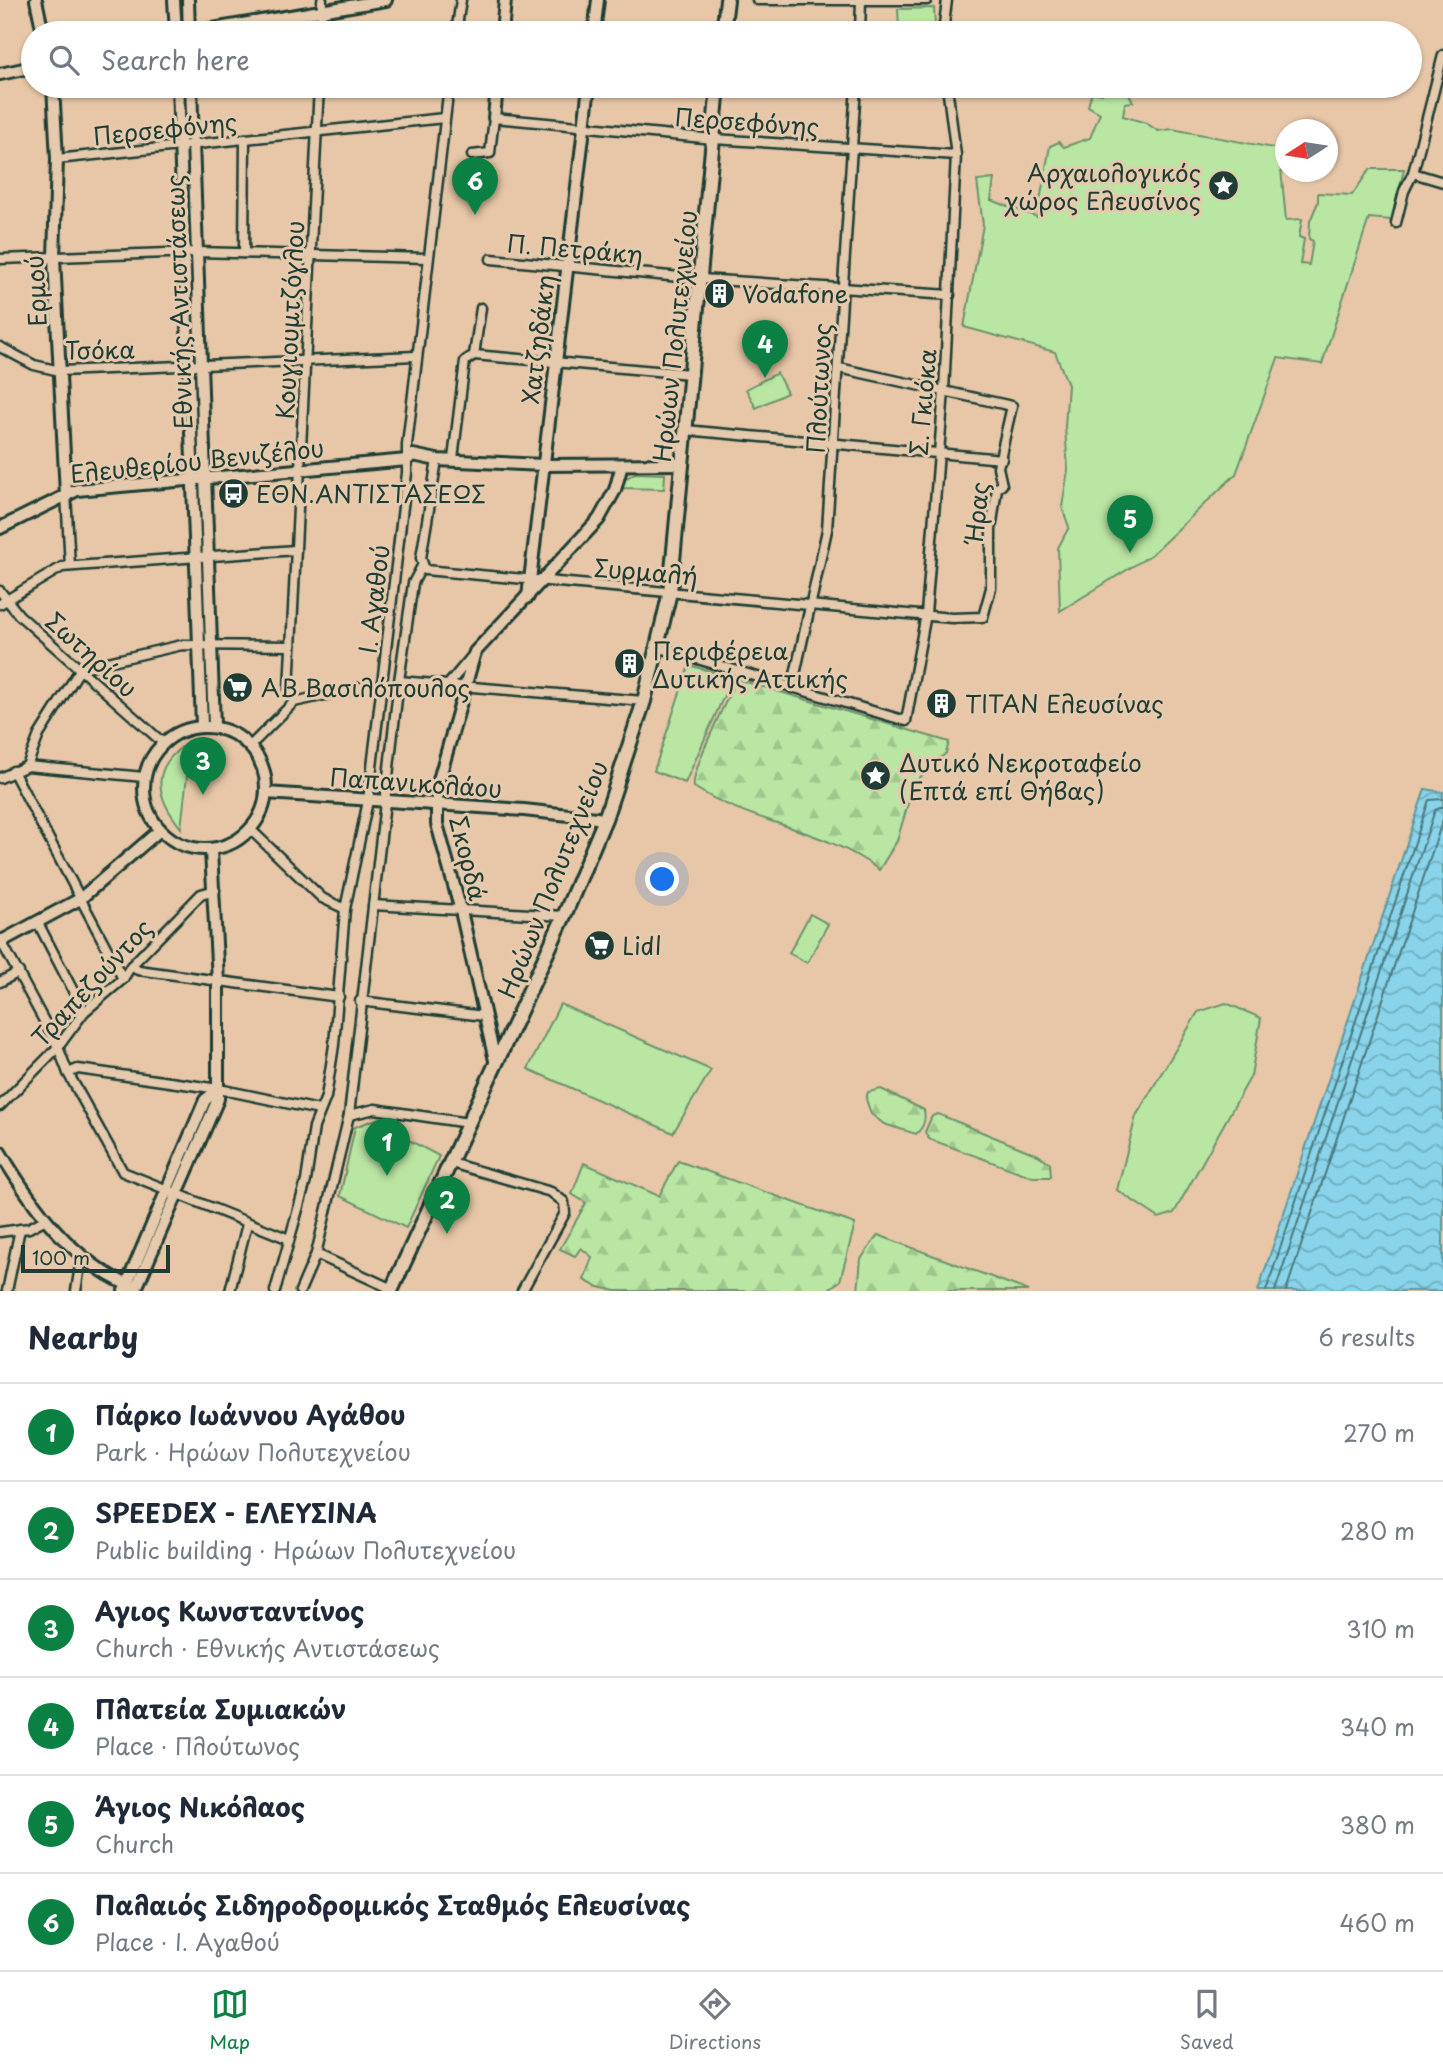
<!DOCTYPE html>
<html lang="en">
<head>
<meta charset="utf-8">
<style>
	:root { --surface:#fff; --page:#f2f2f3; --text:#1f2937; --muted:#747a83; --line:#e0e1e3; --accent:#0b8043 }
	body { margin:0; font-family:"Playpen Sans",sans-serif; background:var(--page); color:var(--text) }
	.compass { position:absolute; left:1275px; top:119px; width:63px; height:63px; border-radius:50%; background:var(--surface); box-shadow:0 2px 5px #0004; rotate:258deg }
	.scale { position:absolute; left:21px; bottom:18px; width:149px; box-sizing:border-box; padding-left:7px; border:4px solid #1f3d34; border-top:0; font-size:19px; line-height:24px; white-space:nowrap; color:#1f3d34; -webkit-text-stroke:5px #e6caad; paint-order:stroke }
	.you { position:absolute; left:663px; top:880px; width:24px; height:24px; margin:-18px; border:5px solid #fff; border-radius:50%; background:#1a73e8; box-shadow:0 0 0 10px #1a73e833 }
	.badge { display:grid; place-items:center; width:46px; height:46px; border-radius:50%; background:var(--accent); color:#fff; font-size:23px; font-weight:700 }
	.pin { position:absolute; translate:-50% -58px; filter:drop-shadow(0 2px 4px #0008) }
	.pin::after { content:''; position:absolute; top:37px; width:24px; height:21px; background:inherit; clip-path:polygon(0 0,100% 0,50% 100%) }
	.list { margin:0; padding:0; list-style:none }
	h2 { display:flex; justify-content:space-between; align-items:center; height:91px; margin:0; padding:0 28px; font-size:30px }
	h2 small { font-size:23px; font-weight:400; color:var(--muted) }
	.list li { display:grid; grid-template-columns:46px 1fr auto; gap:21px; align-items:center; box-sizing:border-box; height:98px; padding:0 28px; border-top:2px solid var(--line) }
	.list b { display:block; font-size:26px; white-space:nowrap }
	.list p { margin:0; font-size:23px; white-space:nowrap; color:var(--muted) }
	.list em { font-size:23px; font-style:normal; color:var(--muted) }
	.icon { flex:none; width:38px; height:38px; fill:none; stroke:currentColor; stroke-width:2; stroke-linecap:round; stroke-linejoin:round }
	.map { position:relative; flex:none; width:1443px; height:1291px; overflow:hidden }
	.search { position:absolute; background:var(--surface); box-shadow:0 2px 5px #0004; left:21px; right:21px; top:21px; height:77px; display:flex; align-items:center; gap:18px; box-sizing:border-box; padding:0 24px; border-radius:38px; color:var(--muted); font-size:26px }
	.sheet { height:679px; background:var(--surface) }
	nav { display:flex; justify-content:space-around; align-items:center; box-sizing:border-box; height:98px; border-top:2px solid var(--line); background:var(--surface); font-size:19px; color:var(--muted) }
	nav a { display:grid; justify-items:center; gap:4px }
	nav .on { color:var(--accent) }
	.map>svg:first-child { display:block }
	.forest { fill:url(#forest-firs); stroke:#6c926c; stroke-width:2 }
	.park { fill:#b9e6a3; stroke:#6c926c; stroke-width:2 }
	.water { fill:url(#water-waves); stroke:#5f98a1; stroke-width:2 }
	.lines { fill:none; stroke-linecap:round; stroke-linejoin:round }
	.shore { stroke:#49797d; stroke-width:2 }
	.street-casing { stroke:#1f3d34; stroke-width:13 }
	.secondary-casing { stroke:#1f3d34; stroke-width:16 }
	.primary-casing { stroke:#1f3d34; stroke-width:18 }
	.street { stroke:#e6caad; stroke-width:8 }
	.secondary { stroke:#e6caad; stroke-width:10 }
	.primary { stroke:#e6caad; stroke-width:12 }
	.labels { text-anchor:middle; dominant-baseline:central; stroke-width:6; stroke-linejoin:round; paint-order:stroke }
	.street-label { font-size:24px; fill:#1f3d34; stroke:#e6caad }
	.poi-label { font-size:24px; fill:#1f3d34; stroke:#e6caad; text-anchor:start }
</style>
</head>
<body>
<div class="map">
<svg width="1443" height="1291" viewBox="0 0 1443 1291">
	<defs>
		<pattern id="forest-firs" width="22" height="20" patternUnits="userSpaceOnUse" patternTransform="scale(1.75)"><rect width="22" height="20" fill="#b9e6a3"/><path d="M5 1l3.5 6h-7zM16 11l3.5 6h-7z" fill="#9fc68d"/></pattern>
		<pattern id="water-waves" width="16" height="10" patternUnits="userSpaceOnUse" patternTransform="scale(1.75)"><rect width="16" height="10" fill="#89d4ea"/><path d="M0 5q4-4 8 0t8 0" fill="none" stroke="#6fadbe"/></pattern>
	</defs>
	<rect width="100%" height="100%" fill="#e7c7a7"/>
	<filter id="ink" filterUnits="userSpaceOnUse"><feTurbulence type="fractalNoise" baseFrequency=".0143" numOctaves="2"/><feDisplacementMap in="SourceGraphic" scale="14" xChannelSelector="R" yChannelSelector="G"/><feConvolveMatrix kernelMatrix="1 2 1 2 8 2 1 2 1" color-interpolation-filters="sRGB"/></filter>
	<g filter="url(#ink)">
		<g class="forest">
			<path d="M 736,679 L 949,742 L 946,753 L 914,783 L 897,841 L 879,870 C 825,828 751,824 694,787 C 690,771 728,699 736,679 Z"/>
			<path d="M 881,1089 L 924,1110 C 926,1120 924,1127 916,1134 L 884,1124 L 871,1114 L 866,1099 L 868,1092 Z"/>
			<polygon points="938,1114 1038,1155 1050,1163 1051,1177 1033,1177 929,1139 925,1132 932,1116"/>
			<polygon points="678,1161 855,1224 840,1281 826,1291 616,1291 595,1286 584,1280 592,1257 581,1248 575,1256 560,1249 586,1203 572,1194 584,1163 659,1196"/>
			<polygon points="878,1235 1029,1291 858,1291 861,1259"/>
		</g>
		<g class="park">
			<polygon points="934,8 935,25 899,29 898,9"/>
			<polygon points="1110,86 1125,86 1133,102 1125,103 1123,116 1146,123 1158,131 1172,129 1279,149 1286,220 1302,219 1299,237 1304,239 1300,264 1309,265 1313,241 1309,239 1310,221 1318,202 1318,193 1352,195 1370,169 1404,169 1392,220 1369,218 1322,364 1278,358 1236,474 1151,555 1060,611 1058,548 1069,527 1062,507 1068,470 1065,427 1068,385 1055,352 964,327 983,225 977,181 994,179 991,200 1037,217 1050,146 1059,142 1064,147 1090,138 1100,113 1088,106 1092,92 1102,94"/>
			<polygon points="777,373 787,393 756,408 746,389"/>
			<polygon points="635,473 665,474 664,489 620,488 625,479"/>
			<polygon points="689,665 732,678 685,783 654,771"/>
			<path d="M 191,741 L 181,828 C 153,794 151,765 191,741 Z"/>
			<polygon points="810,914 828,924 807,963 789,953"/>
			<polygon points="1226,1003 1261,1018 1251,1076 1174,1213 1159,1218 1117,1190 1136,1116 1198,1012"/>
			<polygon points="560,1004 711,1070 673,1133 528,1069"/>
			<polygon points="379,1118 397,1134 439,1156 406,1228 340,1196 355,1127"/>
		</g>
		<polygon class="water" points="1425,789 1443,792 1443,1291 1258,1291"/>
		<g class="lines">
			<g class="shore">
				<polyline points="1266,1291 1429,800 1443,799"/>
				<polyline points="1275,1291 1435,810 1443,807"/>
				<polyline points="1286,1291 1443,819"/>
			</g>
			<defs>
				<g id="street">
					<polyline points="757,0 927,0"/>
					<polyline points="321,33 322,0"/>
					<polyline points="456,33 461,0"/>
					<polyline points="860,33 861,0"/>
					<polyline points="943,33 947,0"/>
					<polyline points="472,155 490,153 494,118 714,139 956,155"/>
					<polyline points="57,159 444,118"/>
					<polyline points="1413,173 1443,182"/>
					<polyline points="1396,223 1404,191 1413,173 1443,55"/>
					<polyline points="244,253 245,139"/>
					<polyline points="0,259 196,252 427,258"/>
					<polyline points="491,259 701,279 950,295"/>
					<polyline points="0,347 34,365 60,371 416,356"/>
					<polyline points="474,355 690,374"/>
					<polyline points="685,430 1002,459"/>
					<polyline points="453,459 465,361 474,355 481,308"/>
					<polyline points="437,460 421,558 425,570 952,618 983,617 991,588 991,530 997,488 1002,485 998,467 1012,406 839,368"/>
					<polyline points="66,494 70,566"/>
					<polyline points="0,591 19,615 162,742"/>
					<polyline points="0,604 62,567 296,550"/>
					<polyline points="657,647 906,721 926,614 944,391 956,155 947,86"/>
					<polyline points="399,681 644,701"/>
					<polyline points="447,686 473,655"/>
					<polyline points="792,688 827,530 856,86"/>
					<polyline points="294,702 371,685 381,692"/>
					<polyline points="250,746 294,702 289,689 319,86"/>
					<polyline points="27,766 39,735 81,668 182,645 291,646"/>
					<polyline points="13,771 123,979"/>
					<polyline points="0,778 27,766 144,777"/>
					<polyline points="250,829 322,898 345,909"/>
					<polyline points="373,905 564,916"/>
					<polyline points="37,921 84,1012"/>
					<polyline points="0,939 58,1047 68,1073 123,1172 289,1239"/>
					<polyline points="131,966 138,970 339,997"/>
					<polyline points="0,982 19,972"/>
					<polyline points="360,1001 484,1016"/>
					<polyline points="68,1073 78,1069 219,1089 319,1110"/>
					<polyline points="0,1106 58,1047 84,1012 123,979 131,966 201,894 215,890"/>
					<polyline points="349,1115 375,1109 468,1123"/>
					<polyline points="451,1163 551,1192 564,1202 565,1213 522,1291"/>
					<polyline points="0,1232 29,1228 44,1220"/>
					<polyline points="316,1254 392,1289"/>
					<polyline points="7,1291 20,1229"/>
					<polyline points="76,1291 80,1266 85,1258"/>
					<polyline points="230,1291 247,1224"/>
					<polyline points="275,1291 306,1181 314,1127 326,1097 334,1045 345,909 368,801 407,473 407,445 449,86"/>
					<polyline points="300,1291 316,1254 349,1115 399,681 413,583 422,566"/>
				</g>
				<g id="secondary">
					<polyline points="36,0 43,33"/>
					<polyline points="174,0 176,33"/>
					<polyline points="188,0 189,33 386,0"/>
					<polyline points="502,33 505,0"/>
					<polyline points="594,33 598,0"/>
					<polyline points="0,74 33,67"/>
					<polyline points="53,86 57,159 54,258 66,494"/>
					<polyline points="178,86 202,725"/>
					<polyline points="191,86 214,726"/>
					<polyline points="494,118 497,86"/>
					<polyline points="0,528 77,490 407,460 413,455 437,460 543,465 682,464"/>
					<polyline points="528,597 589,86"/>
					<circle cx="205" cy="788" r="61"/>
					<polyline points="266,793 524,810 605,819"/>
					<polyline points="0,942 80,899 160,830"/>
					<polyline points="496,1065 461,911 437,824 437,787 475,652 599,519 615,490 622,465"/>
					<path d="M 0,1152 C 33,1207 72,1262 133,1287"/>
					<polyline points="124,1291 205,1100 219,1089"/>
					<polyline points="135,1291 218,1099 218,981 211,851"/>
				</g>
				<g id="primary">
					<polyline points="723,33 727,0"/>
					<polyline points="391,1291 564,916 605,819 644,701 670,592 718,86"/>
				</g>
			</defs>
			<use href="#street" class="street-casing"/>
			<use href="#secondary" class="secondary-casing"/>
			<use href="#primary" class="primary-casing"/>
			<use href="#street" class="street"/>
			<use href="#secondary" class="secondary"/>
			<use href="#primary" class="primary"/>
		</g>
	</g>
	<defs>
		<symbol id="sight-disc" viewBox="-11 -11 22 22"><circle r="9.5" fill="#1f3d34" stroke="#e6caad"/><path d="M0-6L1.8-2.2L6-1.7L2.9 1.2L3.7 5.4L0 3.3L-3.7 5.4L-2.9 1.2L-6-1.7L-1.8-2.2Z" fill="#fff"/></symbol>
		<symbol id="building-disc" viewBox="-11 -11 22 22"><circle r="9.5" fill="#1f3d34" stroke="#e6caad"/><path d="M-4-6H4V6H1V3H-1V6H-4ZM-2.5-4.3h1.7v1.8h-1.7ZM.8-4.3h1.7v1.8H.8ZM-2.5-1h1.7V.8h-1.7ZM.8-1h1.7V.8H.8Z" fill="#fff"/></symbol>
		<symbol id="bus-disc" viewBox="-11 -11 22 22"><circle r="9.5" fill="#1f3d34" stroke="#e6caad"/><path d="M-5-6H5V4H4V6H2V4H-2V6H-4V4H-5ZM-3.5-4V0h7V-4ZM-3.5 1.2v1.5H-2V1.2ZM2 1.2v1.5H3.5V1.2Z" fill="#fff"/></symbol>
		<symbol id="supermarket-disc" viewBox="-11 -11 22 22"><circle r="9.5" fill="#1f3d34" stroke="#e6caad"/><path d="M-6-5.5h2.5l.6 2H6L4.5 2H-2.5L-4.4-4H-6ZM-1.5 3.2a1.3 1.3 0 1 0 .1 0ZM3 3.2a1.3 1.3 0 1 0 .1 0Z" fill="#fff"/></symbol>
	</defs>
	<g fill-rule="evenodd">
		<use href="#sight-disc" x="1206" y="168" width="35" height="35"/>
		<use href="#building-disc" x="702" y="276" width="35" height="35"/>
		<use href="#bus-disc" x="216" y="476" width="35" height="35"/>
		<use href="#building-disc" x="612" y="646" width="35" height="35"/>
		<use href="#supermarket-disc" x="220" y="670" width="35" height="35"/>
		<use href="#building-disc" x="924" y="686" width="35" height="35"/>
		<use href="#sight-disc" x="858" y="758" width="35" height="35"/>
		<use href="#supermarket-disc" x="582" y="928" width="35" height="35"/>
	</g>
	<g class="labels">
		<g class="street-label">
			<text transform="translate(747 121) rotate(4)">Περσεφόνης</text>
			<text transform="translate(165 128) rotate(-6)">Περσεφόνης</text>
			<text transform="translate(575 248) rotate(5)">Π. Πετράκη</text>
			<text transform="translate(35 291) rotate(-93)">Ερμού</text>
			<text transform="translate(178 302) rotate(-92)">Εθνικής Αντιστάσεως</text>
			<text transform="translate(289 320) rotate(-87)">Κουγιουμτζόγλου</text>
			<text transform="translate(674 336) rotate(-84)">Ηρώων Πολυτεχνείου</text>
			<text transform="translate(537 339) rotate(-83)">Χατζηδάκη</text>
			<text transform="translate(100 349) rotate(-1)">Τσόκα</text>
			<text transform="translate(818 388) rotate(-87)">Πλούτωνος</text>
			<text transform="translate(922 402) rotate(-85)">Σ. Γκιόκα</text>
			<text transform="translate(197 460) rotate(-6)">Ελευθερίου Βενιζέλου</text>
			<text transform="translate(976 512) rotate(-84)">Ήρας</text>
			<text transform="translate(646 571) rotate(5)">Συρμαλή</text>
			<text transform="translate(373 599) rotate(-83)">Ι. Αγαθού</text>
			<text transform="translate(92 654) rotate(42)">Σωτηρίου</text>
			<text transform="translate(416 782) rotate(4)">Παπανικολάου</text>
			<text transform="translate(469 858) rotate(76)">Σκορδά</text>
			<text transform="translate(552 879) rotate(-68)">Ηρώων Πολυτεχνείου</text>
			<text transform="translate(91 982) rotate(-47)">Τραπεζούντος</text>
		</g>
		<g class="poi-label">
			<text x="1201" y="172" text-anchor="end">Αρχαιολογικός<tspan x="1201" dy="28">χώρος Ελευσίνος</tspan></text>
			<text x="742" y="293">Vodafone</text>
			<text x="256" y="493">ΕΘΝ.ΑΝΤΙΣΤΑΣΕΩΣ</text>
			<text x="652" y="650">Περιφέρεια<tspan x="652" dy="28">Δυτικής Αττικής</tspan></text>
			<text x="261" y="687">ΑΒ Βασιλόπουλος</text>
			<text x="965" y="703">TITAN Ελευσίνας</text>
			<text x="899" y="762">Δυτικό Νεκροταφείο<tspan x="899" dy="28">(Επτά επί Θήβας)</tspan></text>
			<text x="622" y="945">Lidl</text>
		</g>
	</g>
</svg>
<svg class="compass" viewBox="-18 -18 36 36"><path d="M0-13l5 13h-10z" fill="#e53935"/><path d="M0 13l5-13h-10z" fill="#747a83"/></svg>
<div class="scale">100 m</div>
<div class="you"></div>
<div class="pin badge" style="left:387px;top:1176px">1</div>
<div class="pin badge" style="left:447px;top:1234px">2</div>
<div class="pin badge" style="left:203px;top:795px">3</div>
<div class="pin badge" style="left:765px;top:378px">4</div>
<div class="pin badge" style="left:1130px;top:553px">5</div>
<div class="pin badge" style="left:475px;top:215px">6</div>
<div class="search"><svg class="icon" aria-label="search" viewBox="0 0 24 24"><circle cx="10" cy="10" r="6"/><path d="M15 15l6 6"/></svg>Search here</div>
</div>
<section class="sheet">
<h2>Nearby<small>6 results</small></h2>
<ul class="list">
<li><span class="badge">1</span><div><b>Πάρκο Ιωάννου Αγάθου</b><p>Park · Ηρώων Πολυτεχνείου</p></div><em>270 m</em></li>
<li><span class="badge">2</span><div><b>SPEEDEX - ΕΛΕΥΣΙΝΑ</b><p>Public building · Ηρώων Πολυτεχνείου</p></div><em>280 m</em></li>
<li><span class="badge">3</span><div><b>Αγιος Κωνσταντίνος</b><p>Church · Εθνικής Αντιστάσεως</p></div><em>310 m</em></li>
<li><span class="badge">4</span><div><b>Πλατεία Συμιακών</b><p>Place · Πλούτωνος</p></div><em>340 m</em></li>
<li><span class="badge">5</span><div><b>Άγιος Νικόλαος</b><p>Church</p></div><em>380 m</em></li>
<li><span class="badge">6</span><div><b>Παλαιός Σιδηροδρομικός Σταθμός Ελευσίνας</b><p>Place · Ι. Αγαθού</p></div><em>460 m</em></li>
</ul>
</section>
<nav>
<a class="on"><svg class="icon" aria-label="map" viewBox="0 0 24 24"><path d="M3 6l6-2 6 2 6-2v14l-6 2-6-2-6 2zM9 4v14M15 6v14"/></svg>Map</a>
<a><svg class="icon" aria-label="directions" viewBox="0 0 24 24"><path d="M12 3l9 9-9 9-9-9zM9 14v-3h6M13 9l2 2-2 2"/></svg>Directions</a>
<a><svg class="icon" aria-label="saved" viewBox="0 0 24 24"><path d="M7 4h10v16l-5-4-5 4z"/></svg>Saved</a>
</nav>
</body>
</html>
